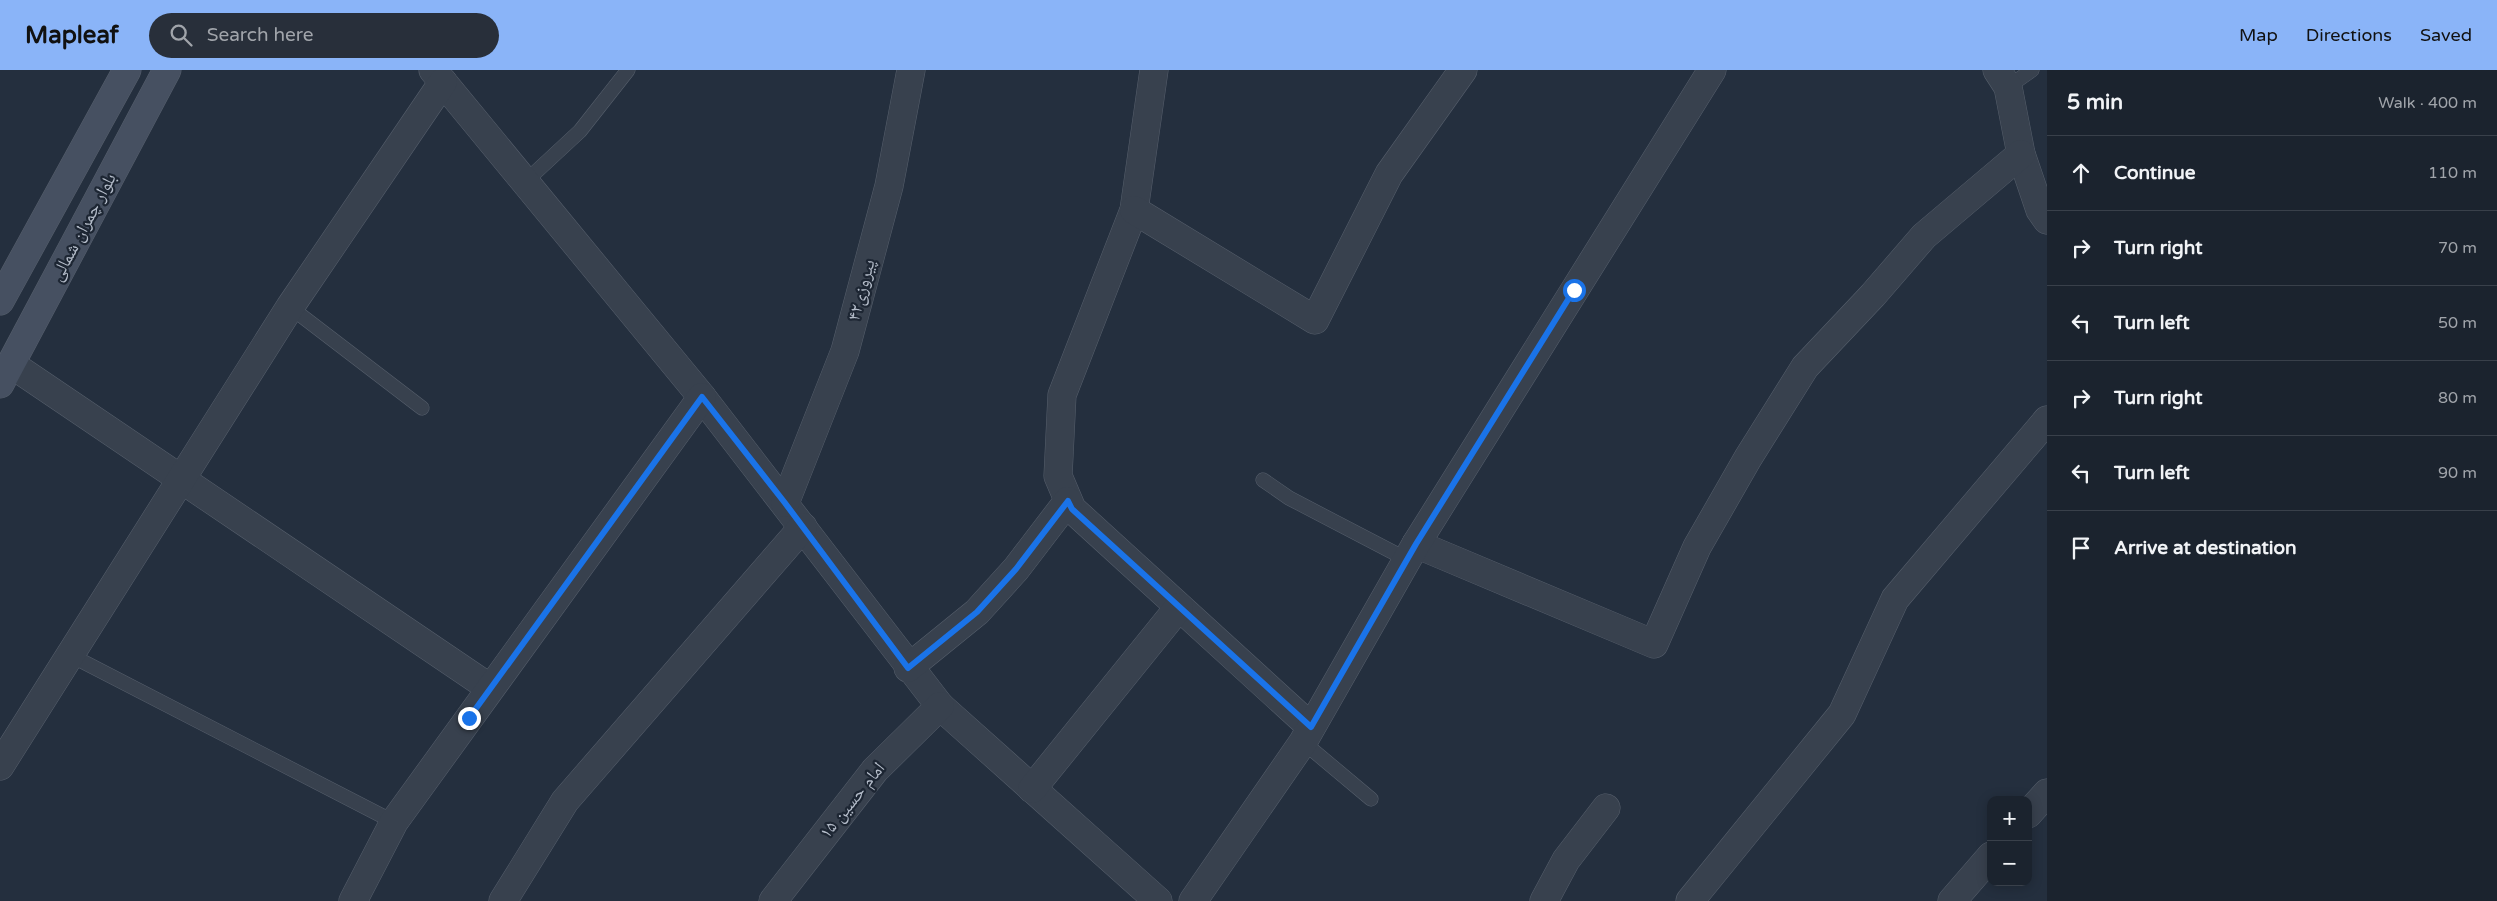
<!DOCTYPE html>
<html lang="en">
<head>
<meta charset="utf-8">
<style>
	:root { --surface:#1b232e; --page:#282f3a; --text:#f1f3f6; --muted:#a0a4aa; --line:#39404a; --accent:#8ab4f8 }
	body { margin:0; font-family:"Varela Round","Noto Naskh Arabic",sans-serif; background:var(--page); color:var(--text) }
	.controls { position:absolute; right:15px; bottom:15px; display:grid; overflow:hidden; border-radius:10px; box-shadow:0 2px 12px #0003 }
	.controls button { width:45px; height:45px; display:grid; place-items:center; padding:0; border:0; border-bottom:1px solid var(--line); background:var(--surface); color:var(--text); font:25px sans-serif }
	.stop { position:absolute; width:15px; height:15px; margin:-11px; border:4px solid #1a73e8; border-radius:50%; background:#fff }
	.stop.end { background:#1a73e8; border-color:#fff; box-shadow:0 1px 5px #0008 }
	.list { margin:0; padding:0; list-style:none }
	h2 { display:flex; justify-content:space-between; align-items:center; height:65px; margin:0; padding:0 20px; font-size:21px }
	h2 small { font-size:16px; font-weight:400; color:var(--muted) }
	.list li { display:grid; grid-template-columns:32px 1fr auto; gap:15px; align-items:center; box-sizing:border-box; height:75px; padding:0 20px; border-top:1px solid var(--line) }
	.list b { display:block; font-size:19px; white-space:nowrap }
	.list em { font-size:16px; font-style:normal; color:var(--muted) }
	.icon { flex:none; width:28px; height:28px; fill:none; stroke:currentColor; stroke-width:2; stroke-linecap:round; stroke-linejoin:round }
	.map { position:relative; flex:none; width:2047px; height:831px; overflow:hidden }
	header { display:flex; align-items:center; gap:30px; box-sizing:border-box; height:70px; padding:0 25px; background:var(--accent); color:#111 }
	header strong { font-size:24px }
	nav { display:flex; gap:28px; margin-inline-start:auto; font-size:18px }
	.search { width:350px; height:45px; background:var(--page); display:flex; align-items:center; gap:12px; box-sizing:border-box; padding:0 18px; border-radius:28px; color:var(--muted); font-size:19px }
	main { display:flex }
	aside { flex:1; background:var(--surface) }
	.map>svg:first-child { display:block }
	.lines { fill:none; stroke-linecap:round; stroke-linejoin:round }
	.lane-casing { stroke:#565f6c; stroke-width:15 }
	.street-casing { stroke:#565f6c; stroke-width:29 }
	.secondary-casing { stroke:#565f6c; stroke-width:29 }
	.lane { stroke:#38414e; stroke-width:14 }
	.street { stroke:#38414e; stroke-width:28 }
	.secondary { stroke:#465061; stroke-width:28 }
	.route { stroke:#1a73e8; stroke-width:6 }
	.labels { text-anchor:middle; dominant-baseline:central; stroke-width:4.5; stroke-linejoin:round; paint-order:stroke }
	.street-label { font-size:18px; fill:#b4bcc9; stroke:#1d2633 }
</style>
</head>
<body>
<header>
<strong>Mapleaf</strong>
<div class="search"><svg class="icon" aria-label="search" viewBox="0 0 24 24"><circle cx="10" cy="10" r="6"/><path d="M15 15l6 6"/></svg>Search here</div>
<nav><a>Map</a><a>Directions</a><a>Saved</a></nav>
</header>
<main>
<div class="map">
<svg width="2047" height="831" viewBox="0 0 2047 831">
	<rect width="100%" height="100%" fill="#242f3e"/>
	<g class="lines">
		<defs>
			<g id="lane">
				<polyline points="2008,17 2032,0"/>
				<polyline points="525,112 580,61 628,0"/>
				<polyline points="290,237 422,338"/>
				<polyline points="1263,410 1289,428 1406,489"/>
				<polyline points="70,585 394,752"/>
				<polyline points="1303,672 1371,729"/>
			</g>
			<g id="street">
				<polyline points="433,0 702,327 940,636 1158,831"/>
				<polyline points="1154,0 1134,140 1062,325 1058,406 1072,439 1311,657"/>
				<polyline points="1997,0 2008,17 2021,84 2040,140 2047,150"/>
				<polyline points="1134,140 1315,250 1389,104 1463,0"/>
				<polyline points="11,294 490,618"/>
				<polyline points="785,433 845,281 889,116 911,0"/>
				<polyline points="1416,474 1654,574 1697,477 1748,388 1805,297 1873,225 1924,166 2021,84"/>
				<polyline points="908,598 977,542 1016,499 1068,431"/>
				<polyline points="0,696 290,237 443,12"/>
				<polyline points="1032,719 1179,537"/>
				<polyline points="2028,744 2047,723"/>
				<polyline points="353,831 394,752 702,327"/>
				<polyline points="503,831 565,731 803,457"/>
				<polyline points="773,831 875,700 940,636"/>
				<polyline points="1193,831 1303,672 1416,474 1712,0"/>
				<polyline points="1544,831 1566,790 1606,738"/>
				<polyline points="1690,831 1842,644 1895,529 2047,350"/>
				<polyline points="1952,831 1991,786"/>
			</g>
			<g id="secondary">
				<polyline points="0,231 127,0"/>
				<polyline points="0,314 167,0"/>
			</g>
		</defs>
		<use href="#lane" class="lane-casing"/>
		<use href="#street" class="street-casing"/>
		<use href="#secondary" class="secondary-casing"/>
		<use href="#lane" class="lane"/>
		<use href="#street" class="street"/>
		<use href="#secondary" class="secondary"/>
	</g>
	<g class="lines">
		<polyline class="route" points="469,648 702,327 785,433 908,598 977,542 1016,499 1068,431 1072,439 1311,657 1416,474 1574,220"/>
	</g>
	<g class="labels">
		<g class="street-label">
			<text transform="translate(83 157) rotate(-62)">بلوار چمران شمالی</text>
			<text transform="translate(861 220) rotate(-75)">پیروزی۴۲</text>
			<text transform="translate(852 730) rotate(-51)">امام حسین ۱۵</text>
		</g>
	</g>
</svg>
<div class="controls">
<button>+</button>
<button>−</button>
</div>
<div class="stop" style="left:1574px;top:220px"></div>
<div class="stop end" style="left:469px;top:648px"></div>
</div>
<aside>
<h2>5 min<small>Walk · 400 m</small></h2>
<ul class="list">
<li><svg class="icon" aria-label="ahead" viewBox="0 0 24 24"><path d="M12 20V5M6 11l6-6 6 6"/></svg><div><b>Continue</b></div><em>110 m</em></li>
<li><svg class="icon" aria-label="right" viewBox="0 0 24 24"><path d="M7 20v-9h11M14 6l5 5-5 5"/></svg><div><b>Turn right</b></div><em>70 m</em></li>
<li><svg class="icon" aria-label="left" viewBox="0 0 24 24"><path d="M17 20v-9H6M10 6l-5 5 5 5"/></svg><div><b>Turn left</b></div><em>50 m</em></li>
<li><svg class="icon" aria-label="right" viewBox="0 0 24 24"><path d="M7 20v-9h11M14 6l5 5-5 5"/></svg><div><b>Turn right</b></div><em>80 m</em></li>
<li><svg class="icon" aria-label="left" viewBox="0 0 24 24"><path d="M17 20v-9H6M10 6l-5 5 5 5"/></svg><div><b>Turn left</b></div><em>90 m</em></li>
<li><svg class="icon" aria-label="arrive" viewBox="0 0 24 24"><path d="M6 21V4h12l-3 4 3 4H6"/></svg><div><b>Arrive at destination</b></div></li>
</ul>
</aside>
</main>
</body>
</html>
